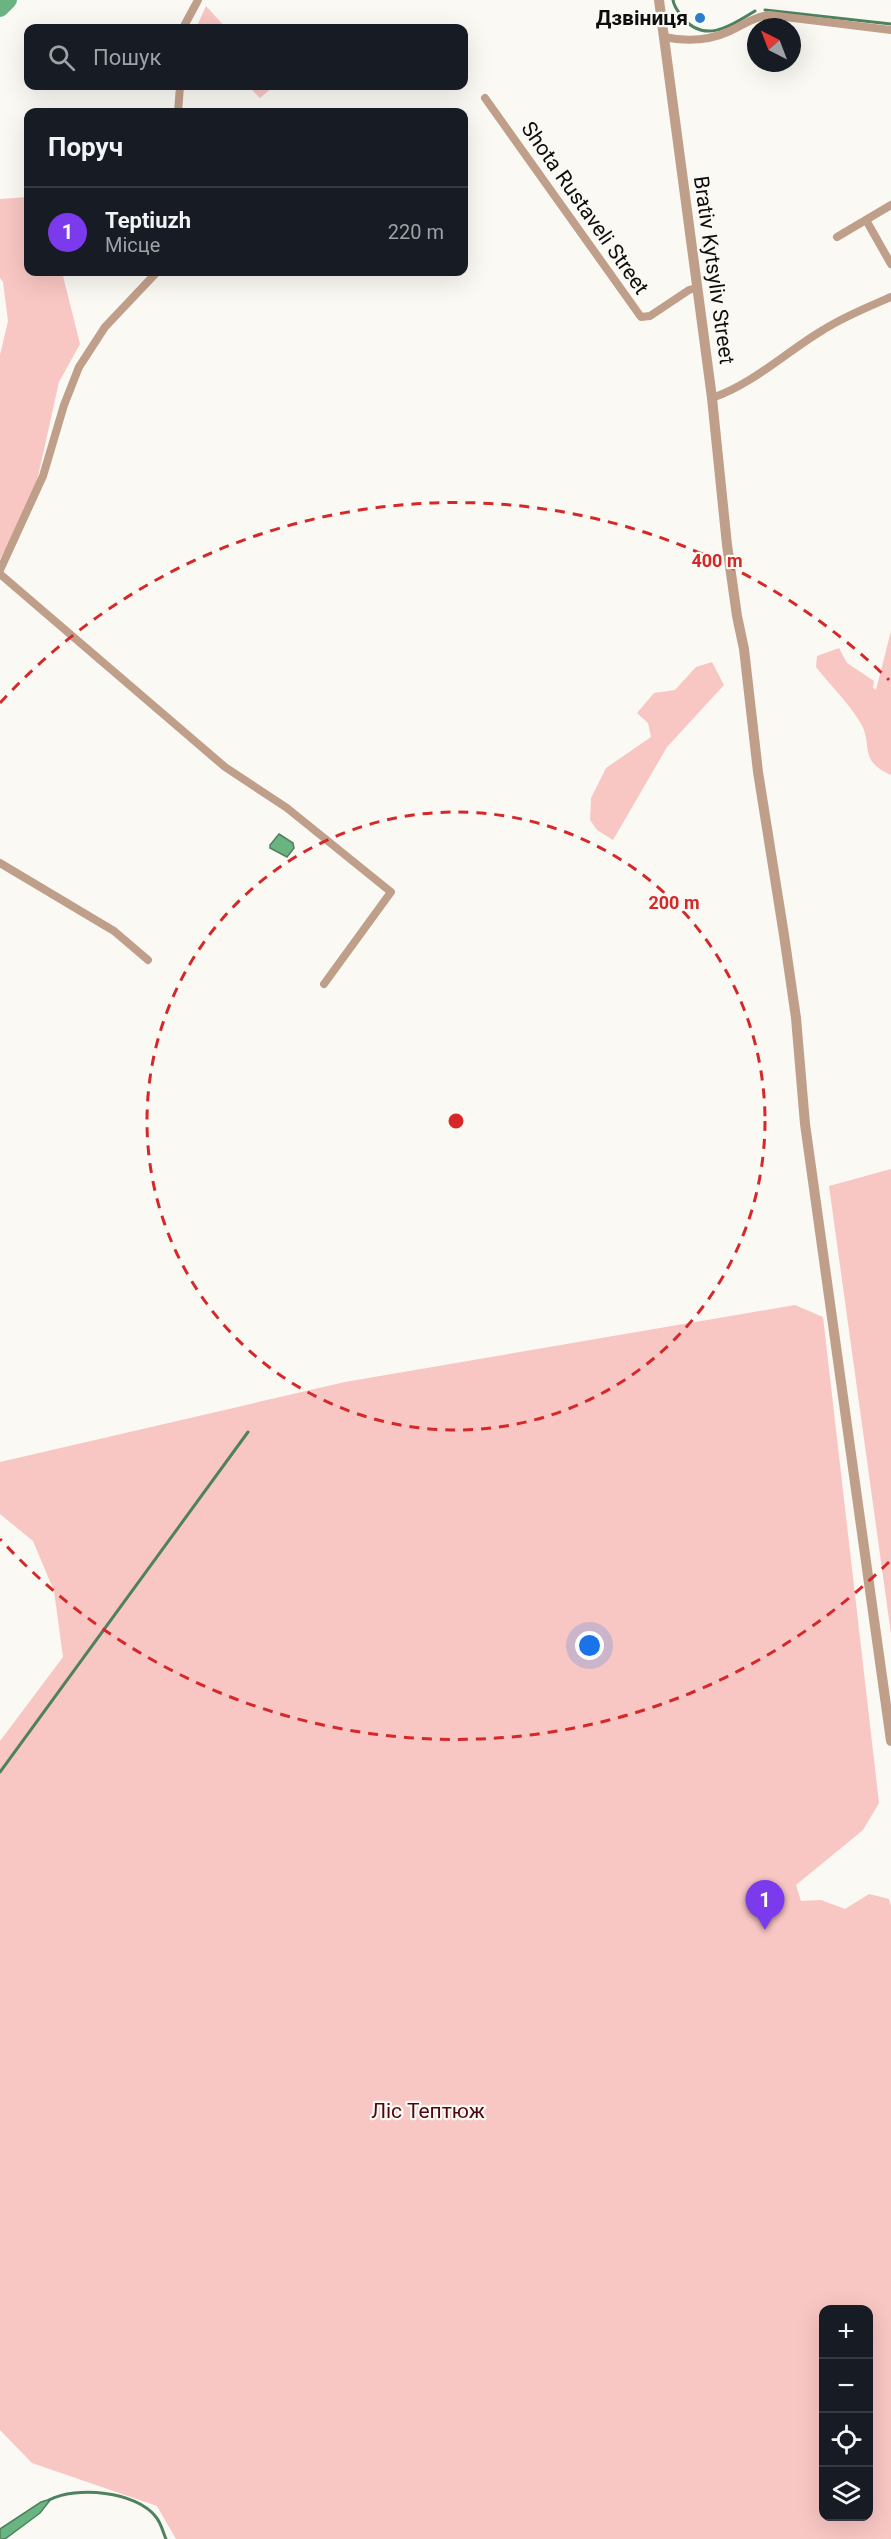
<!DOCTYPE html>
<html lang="uk">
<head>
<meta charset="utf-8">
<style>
	:root { --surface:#171b24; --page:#20242c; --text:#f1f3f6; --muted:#9ea1a6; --line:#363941; --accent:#7c3aed }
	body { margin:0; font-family:Roboto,sans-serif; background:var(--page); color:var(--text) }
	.controls { position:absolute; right:18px; bottom:18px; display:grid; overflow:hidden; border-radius:12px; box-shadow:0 6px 24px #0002 }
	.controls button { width:54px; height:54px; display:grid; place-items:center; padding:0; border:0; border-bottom:2px solid var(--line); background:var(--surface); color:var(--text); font:30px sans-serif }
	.compass { position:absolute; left:747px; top:18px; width:54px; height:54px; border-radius:50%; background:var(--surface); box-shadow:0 6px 24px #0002; rotate:318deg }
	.you { position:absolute; left:590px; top:1646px; width:21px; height:21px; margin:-15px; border:4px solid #fff; border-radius:50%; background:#1a73e8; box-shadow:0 0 0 9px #1a73e833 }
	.badge { display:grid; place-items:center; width:39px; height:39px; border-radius:50%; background:var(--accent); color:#fff; font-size:20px; font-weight:700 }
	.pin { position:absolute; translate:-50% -50px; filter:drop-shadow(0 2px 3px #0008) }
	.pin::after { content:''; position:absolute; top:32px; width:21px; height:18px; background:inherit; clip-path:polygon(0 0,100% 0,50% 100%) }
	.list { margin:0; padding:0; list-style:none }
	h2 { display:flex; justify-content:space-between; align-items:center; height:78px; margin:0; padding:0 24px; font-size:26px }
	h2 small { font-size:20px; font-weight:400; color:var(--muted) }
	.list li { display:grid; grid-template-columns:39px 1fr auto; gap:18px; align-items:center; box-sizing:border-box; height:90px; padding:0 24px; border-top:2px solid var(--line) }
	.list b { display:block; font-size:22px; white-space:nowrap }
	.list p { margin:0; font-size:20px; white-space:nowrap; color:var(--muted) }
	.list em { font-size:20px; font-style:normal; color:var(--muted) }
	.icon { flex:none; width:33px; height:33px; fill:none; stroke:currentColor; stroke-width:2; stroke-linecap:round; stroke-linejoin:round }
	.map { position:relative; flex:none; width:891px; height:2539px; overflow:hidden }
	.search { position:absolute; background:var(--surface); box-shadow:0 6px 24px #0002; left:24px; top:24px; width:444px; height:66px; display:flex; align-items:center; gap:15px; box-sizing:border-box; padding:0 21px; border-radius:12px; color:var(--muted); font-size:22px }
	.panel { position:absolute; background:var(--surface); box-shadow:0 6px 24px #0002; left:24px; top:108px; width:444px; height:168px; border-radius:12px }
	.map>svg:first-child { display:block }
	.green { fill:#f8c6c3; fill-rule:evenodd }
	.water { fill:#69b480; stroke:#4e825e; stroke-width:1.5 }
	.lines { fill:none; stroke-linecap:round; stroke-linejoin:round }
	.stream { stroke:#4e825e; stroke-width:3 }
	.river { stroke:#69b480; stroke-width:18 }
	.minor { stroke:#c09f8a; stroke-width:8 }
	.tertiary { stroke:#c09f8a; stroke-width:10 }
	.ring { fill:none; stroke:#d62828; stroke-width:3; stroke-dasharray:10 8 }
	.poi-dot { fill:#2a7ecd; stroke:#fbf9f4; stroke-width:2 }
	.labels { text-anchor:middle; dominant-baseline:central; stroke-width:4.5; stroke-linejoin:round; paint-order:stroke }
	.poi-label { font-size:21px; font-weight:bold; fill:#0f0e0d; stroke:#fbf9f4; text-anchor:end }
	.street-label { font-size:21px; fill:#0f0e0d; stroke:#fbf9f4 }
	.park-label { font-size:21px; fill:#550510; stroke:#fbf9f4 }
	.centre { fill:#d62828; stroke:#fbf9f4; stroke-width:3 }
	.ring-label { font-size:18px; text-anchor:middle; font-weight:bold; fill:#d62828; stroke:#fbf9f4; stroke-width:4.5; stroke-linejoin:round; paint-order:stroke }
</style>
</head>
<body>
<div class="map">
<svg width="891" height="2539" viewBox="0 0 891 2539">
	<rect width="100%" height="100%" fill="#fbf9f4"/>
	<g class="green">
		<polygon points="206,6 226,28 196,28"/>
		<polygon points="248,86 274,86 260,98"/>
		<polygon points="28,197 28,272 62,272 80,344 59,382 33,499 0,559 0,355 8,321 3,282 0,278 0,199"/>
		<path d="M 891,631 L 891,775 C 857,760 874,745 860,722 C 848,702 830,685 816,667 L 817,656 L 839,648 L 847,663 L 874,681 L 873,688 L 876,690 Z"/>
		<polygon points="712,662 724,685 667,747 613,840 597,830 590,820 591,798 606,768 651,737 648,723 637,713 654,693 675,690 696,667"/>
		<polygon points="891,1169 891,1634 829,1186"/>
		<path d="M 795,1305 L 823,1317 L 879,1803 L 863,1830 L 796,1885 L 801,1901 L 821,1900 L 845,1909 L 869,1894 L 889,1899 L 891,1906 L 891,2539 L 176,2539 L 157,2506 L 32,2463 L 0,2430 L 0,1741 L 63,1657 L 54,1591 L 33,1541 L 0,1514 L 0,1462 L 345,1382 ZM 824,2310 L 868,2310 L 868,2516 L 824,2516 Z"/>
	</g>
	<g class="water">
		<polygon points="279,834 293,843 294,848 287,857 270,848 270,845"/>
		<polygon points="51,2499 40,2513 5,2539 0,2539 0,2529 41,2502"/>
	</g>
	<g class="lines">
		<g class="stream">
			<path d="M 673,0 C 674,7 678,11 682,17 C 705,45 732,25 755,11"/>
			<polyline points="765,10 891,24"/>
			<polyline points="0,1772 248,1432"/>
			<path d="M 49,2500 C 76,2486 136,2491 156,2517 C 161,2523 163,2532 166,2539"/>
		</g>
		<polyline class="river" points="0,8 8,0"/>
		<g class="minor">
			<polyline points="183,28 198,0"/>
			<path d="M 664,37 C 687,42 708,41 730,31 C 743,25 754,17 769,15 L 891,30"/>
			<polyline points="485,98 641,317 650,316 689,290 696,288"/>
			<polyline points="178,112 180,86"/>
			<polyline points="866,220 891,264"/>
			<polyline points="837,237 891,205"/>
			<path d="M 712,398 C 753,384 786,352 823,330 C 845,316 868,307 891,297"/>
			<polyline points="0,570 43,476 64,405 79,367 105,327 157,272"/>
			<polyline points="0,574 225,767 287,808 391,892 324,984"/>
			<polyline points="0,863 114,931 148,960"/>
		</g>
		<polyline class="tertiary" points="659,0 712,398 727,545 737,616 744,649 758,772 784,935 796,1018 805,1124 891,1741"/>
	</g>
	<g class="ring">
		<circle cx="456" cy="1121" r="309"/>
		<path d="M889 1562A618 618 0 0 1 0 1539M0 703A618 618 0 0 1 889 680"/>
	</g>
	<circle class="poi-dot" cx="700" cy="18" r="6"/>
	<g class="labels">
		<g class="poi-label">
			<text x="688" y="18">Дзвіниця</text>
		</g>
		<g class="street-label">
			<text transform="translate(585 208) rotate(55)">Shota Rustaveli Street</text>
			<text transform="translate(714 270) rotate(82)">Brativ Kytsyliv Street</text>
		</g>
		<g class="park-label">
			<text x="428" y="2111">Ліс Тептюж</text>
		</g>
	</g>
	<circle cx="456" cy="1121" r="9" class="centre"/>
	<g class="ring-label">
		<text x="717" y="567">400 m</text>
		<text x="674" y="909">200 m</text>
	</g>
</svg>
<div class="controls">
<button>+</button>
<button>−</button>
<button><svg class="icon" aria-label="locate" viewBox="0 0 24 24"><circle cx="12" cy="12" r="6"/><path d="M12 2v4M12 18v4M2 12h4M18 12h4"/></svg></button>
<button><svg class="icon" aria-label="layers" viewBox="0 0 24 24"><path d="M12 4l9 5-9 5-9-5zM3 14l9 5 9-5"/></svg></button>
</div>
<svg class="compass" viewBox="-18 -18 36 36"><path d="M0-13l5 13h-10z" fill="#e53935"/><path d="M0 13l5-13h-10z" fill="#9ea1a6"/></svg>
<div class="you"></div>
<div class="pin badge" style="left:765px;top:1930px">1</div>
<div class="search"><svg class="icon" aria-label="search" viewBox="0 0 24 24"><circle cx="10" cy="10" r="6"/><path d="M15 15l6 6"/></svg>Пошук</div>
<section class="panel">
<h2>Поруч<small></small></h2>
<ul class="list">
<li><span class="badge">1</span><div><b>Teptiuzh</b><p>Місце</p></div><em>220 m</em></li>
</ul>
</section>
</div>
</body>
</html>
